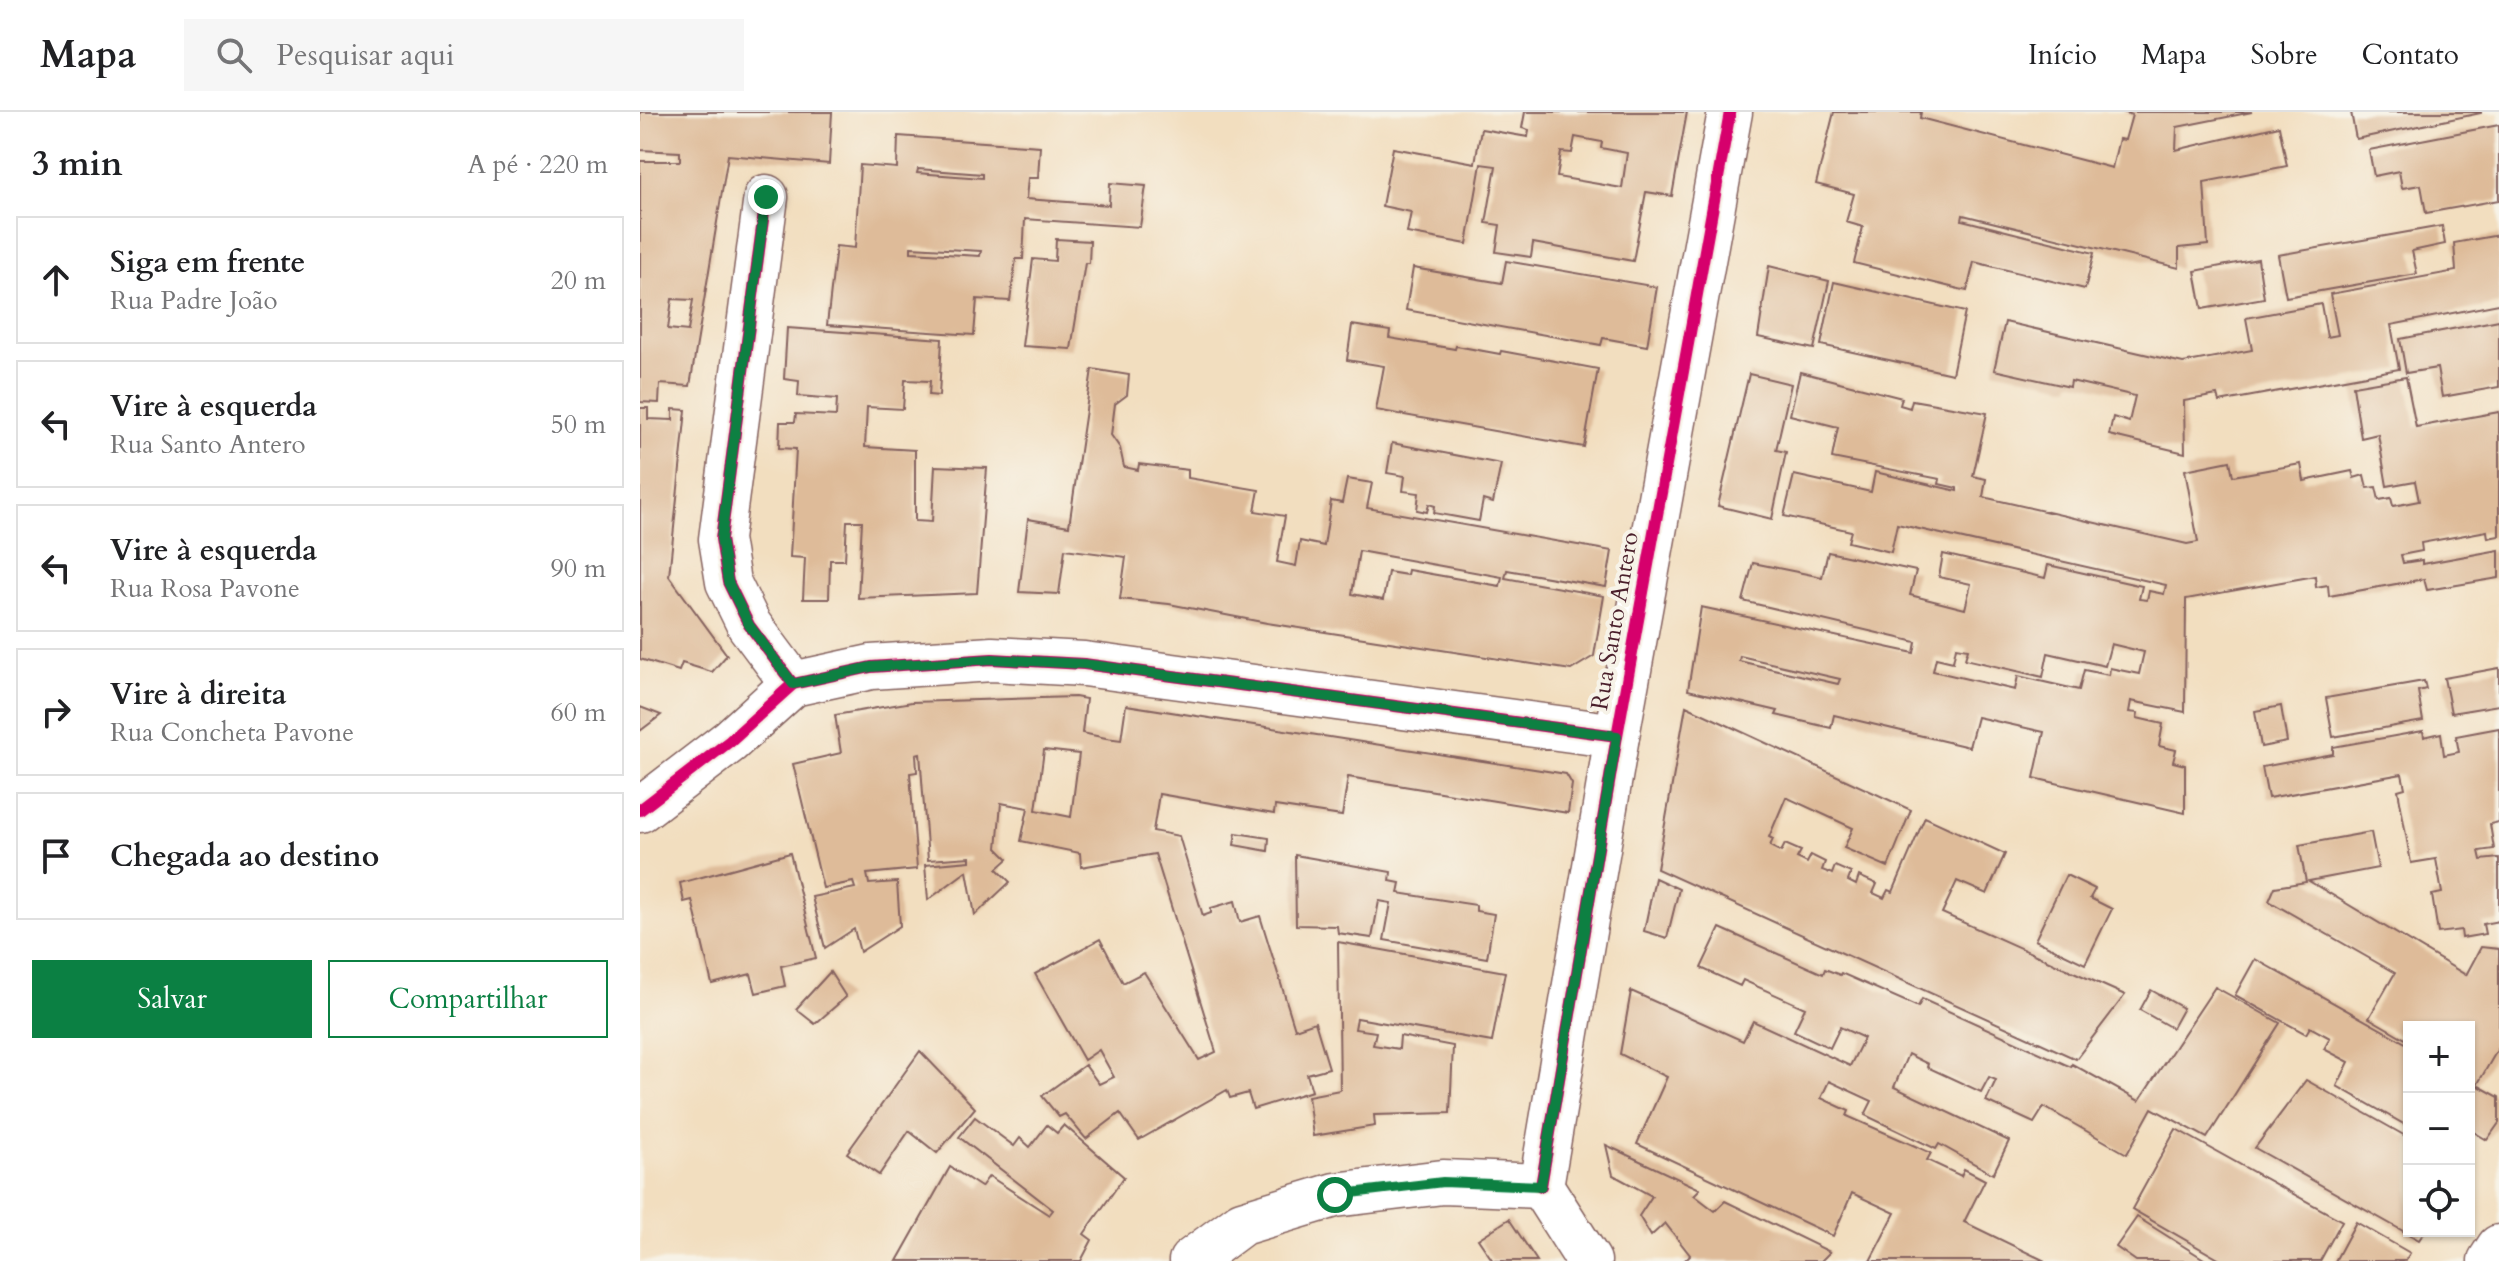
<!DOCTYPE html>
<html lang="pt">
<head>
<meta charset="utf-8">
<style>
	:root { --surface:#fff; --page:#f6f6f6; --text:#202124; --muted:#757577; --line:#e0e0e0; --accent:#0b8043 }
	body { margin:0; font-family:Cardo,serif; background:var(--page); color:var(--text) }
	.controls { position:absolute; right:24px; bottom:24px; display:grid; overflow:hidden; border-radius:0px; box-shadow:0 2px 6px #0004 }
	.controls button { width:72px; height:72px; display:grid; place-items:center; padding:0; border:0; border-bottom:2px solid var(--line); background:var(--surface); color:var(--text); font:40px sans-serif }
	.stop { position:absolute; width:24px; height:24px; margin:-18px; border:6px solid #0b8043; border-radius:50%; background:#fff }
	.stop.end { background:#0b8043; border-color:#fff; box-shadow:0 2px 8px #0008 }
	.list { margin:0; padding:0; list-style:none }
	h2 { display:flex; justify-content:space-between; align-items:center; height:104px; margin:0; padding:0 32px; font-size:34px }
	h2 small { font-size:26px; font-weight:400; color:var(--muted) }
	.list li { display:grid; grid-template-columns:52px 1fr auto; gap:24px; align-items:center; box-sizing:border-box; height:128px; margin:0 16px 16px; padding:0 16px; border:2px solid var(--line); border-radius:0px }
	.list b { display:block; font-size:30px; white-space:nowrap }
	.list p { margin:0; font-size:26px; white-space:nowrap; color:var(--muted) }
	.list em { font-size:26px; font-style:normal; color:var(--muted) }
	.actions { display:flex; gap:16px; padding:24px 32px }
	.actions a { flex:1; padding:18px 0; border:2px solid var(--accent); border-radius:0px; text-align:center; font-size:28px; color:var(--accent) }
	.actions .main { background:var(--accent); color:#fff }
	.icon { flex:none; width:44px; height:44px; fill:none; stroke:currentColor; stroke-width:2; stroke-linecap:round; stroke-linejoin:round }
	.map { position:relative; flex:none; width:1859px; height:1149px; overflow:hidden }
	header { display:flex; align-items:center; gap:48px; box-sizing:border-box; height:112px; padding:0 40px; background:var(--surface); border-bottom:2px solid var(--line) }
	header strong { font-size:38px }
	nav { display:flex; gap:44px; margin-inline-start:auto; font-size:28px }
	.search { width:560px; height:72px; background:var(--page); display:flex; align-items:center; gap:20px; box-sizing:border-box; padding:0 28px; border-radius:0px; color:var(--muted); font-size:30px }
	main { display:flex }
	aside { flex:1; background:var(--surface) }
	.map>svg:first-child { display:block }
	.building { fill:#debb99; fill-rule:evenodd }
	.lines { fill:none; stroke-linecap:round; stroke-linejoin:round }
	.street-casing { stroke:#85625f; stroke-width:47 }
	.street { stroke:#fff; stroke-width:44 }
	.cycleway-casing { stroke:#f7f3e8; stroke-width:17 }
	.cycleway { stroke:#d6006c; stroke-width:12 }
	.route { stroke:#0b8043; stroke-width:10 }
	.labels { text-anchor:middle; dominant-baseline:central; stroke-width:8; stroke-linejoin:round; paint-order:stroke }
	.street-label { font-size:24px; fill:#4a1f2b; stroke:#f7f3e8 }
</style>
</head>
<body>
<header>
<strong>Mapa</strong>
<div class="search"><svg class="icon" aria-label="search" viewBox="0 0 24 24"><circle cx="10" cy="10" r="6"/><path d="M15 15l6 6"/></svg>Pesquisar aqui</div>
<nav><a>Início</a><a>Mapa</a><a>Sobre</a><a>Contato</a></nav>
</header>
<main>
<aside>
<h2>3 min<small>A pé · 220 m</small></h2>
<ul class="list">
<li><svg class="icon" aria-label="ahead" viewBox="0 0 24 24"><path d="M12 20V5M6 11l6-6 6 6"/></svg><div><b>Siga em frente</b><p>Rua Padre João</p></div><em>20 m</em></li>
<li><svg class="icon" aria-label="left" viewBox="0 0 24 24"><path d="M17 20v-9H6M10 6l-5 5 5 5"/></svg><div><b>Vire à esquerda</b><p>Rua Santo Antero</p></div><em>50 m</em></li>
<li><svg class="icon" aria-label="left" viewBox="0 0 24 24"><path d="M17 20v-9H6M10 6l-5 5 5 5"/></svg><div><b>Vire à esquerda</b><p>Rua Rosa Pavone</p></div><em>90 m</em></li>
<li><svg class="icon" aria-label="right" viewBox="0 0 24 24"><path d="M7 20v-9h11M14 6l5 5-5 5"/></svg><div><b>Vire à direita</b><p>Rua Concheta Pavone</p></div><em>60 m</em></li>
<li><svg class="icon" aria-label="arrive" viewBox="0 0 24 24"><path d="M6 21V4h12l-3 4 3 4H6"/></svg><div><b>Chegada ao destino</b></div></li>
</ul>
<div class="actions"><a class="main">Salvar</a><a>Compartilhar</a></div>
</aside>
<div class="map">
<svg width="1859" height="1149" viewBox="0 0 1859 1149">
	<rect width="100%" height="100%" fill="#f7f3e8"/>
	<filter id="ink" filterUnits="userSpaceOnUse"><feTurbulence type="fractalNoise" baseFrequency=".0125" numOctaves="2"/><feDisplacementMap in="SourceGraphic" scale="16" xChannelSelector="R" yChannelSelector="G"/><feConvolveMatrix kernelMatrix="1 2 1 2 8 2 1 2 1" color-interpolation-filters="sRGB"/></filter>
	<filter id="wash" filterUnits="userSpaceOnUse"><feTurbulence type="fractalNoise" baseFrequency=".006" numOctaves="4" result="noise"/><feDisplacementMap in="SourceGraphic" scale="32" xChannelSelector="R" yChannelSelector="G"/><feGaussianBlur stdDeviation="1.8" result="paint"/><feColorMatrix in="noise" values="0 0 0 0 0 0 0 0 0 0 0 0 0 0 0 0 0 1.4 0 .05"/><feComposite in="paint" operator="in"/></filter>
	<g filter="url(#wash)">
		<rect width="100%" height="100%" fill="#f2debf"/>
		<g id="blocks">
			<g class="building">
				<path d="M 0,0 L 192,0 L 189,52 L 88,43 L 50,274 L 20,272 L 19,291 L 0,290 L 0,49 L 40,49 L 40,40 L 0,38 ZM 32,187 L 53,188 L 48,219 L 28,217 Z"/>
				<path d="M 885,0 L 1047,0 L 1032,84 L 1006,80 L 993,149 L 893,131 L 891,145 L 856,140 L 860,113 L 846,111 L 856,54 L 841,52 L 827,132 L 767,121 L 771,100 L 742,94 L 753,36 L 835,51 L 841,17 L 888,25 L 889,18 L 882,16 ZM 935,25 L 962,30 L 961,36 L 987,41 L 982,76 L 917,65 L 921,40 L 932,41 Z"/>
				<polygon points="1194,0 1281,0 1280,6 1472,56 1479,27 1485,28 1492,3 1483,0 1612,0 1537,15 1536,38 1639,14 1647,54 1564,70 1568,133 1539,136 1539,156 1323,103 1322,108 1454,141 1445,177 1334,150 1327,179 1214,151 1223,115 1206,110 1214,82 1176,72"/>
				<polygon points="1711,0 1841,0 1841,1 1716,27"/>
				<polygon points="1859,13 1859,88 1786,101 1781,73 1762,76 1759,59 1734,64 1729,38"/>
				<path d="M 258,24 L 400,34 L 398,66 L 388,66 L 386,87 L 469,93 L 470,71 L 506,74 L 500,115 L 385,107 L 383,147 L 376,147 L 370,189 L 337,187 L 334,223 L 187,213 L 196,134 L 215,136 L 220,53 L 257,56 ZM 278,57 L 342,62 L 342,66 L 277,61 ZM 271,135 L 341,139 L 340,144 L 271,140 Z"/>
				<polygon points="1802,114 1805,132 1772,139 1777,162 1646,185 1638,143"/>
				<polygon points="1859,123 1859,192 1751,213 1759,257 1579,290 1577,283 1544,289 1545,341 1469,323 1473,305 1489,310 1495,284 1431,269 1430,275 1354,258 1365,210 1543,251 1612,238 1606,206 1681,192 1687,225 1698,223 1690,182 1816,159 1814,131"/>
				<polygon points="416,127 450,129 449,151 445,151 431,237 382,234 393,147 415,149"/>
				<polygon points="1618,147 1624,186 1562,197 1555,159"/>
				<polygon points="866,149 1017,175 1007,234 963,226 961,233 766,198 773,156 862,171"/>
				<polygon points="1129,154 1189,169 1174,237 1118,225"/>
				<polygon points="1194,170 1325,200 1312,262 1181,233"/>
				<polygon points="1859,208 1859,275 1802,285 1797,256 1766,261 1760,227"/>
				<polygon points="712,213 750,219 749,226 815,237 816,234 860,242 861,239 958,257 944,335 736,298 744,254 707,248"/>
				<polygon points="147,216 302,227 299,284 289,283 290,269 265,268 263,297 227,295 225,335 275,338 275,409 292,410 295,354 347,356 337,481 218,486 222,409 207,409 205,448 190,448 189,487 163,487 165,446 150,445 156,337 139,336 140,310 155,310 156,302 196,304 197,287 158,284 159,269 144,267"/>
				<path d="M 452,257 L 489,263 L 487,283 L 475,292 L 471,323 L 480,336 L 484,355 L 498,358 L 499,352 L 548,358 L 548,366 L 619,378 L 615,399 L 645,404 L 637,450 L 656,454 L 660,429 L 684,434 L 691,389 L 702,391 L 707,367 L 732,371 L 727,396 L 972,439 L 966,475 L 867,458 L 865,466 L 964,484 L 954,544 L 931,558 L 627,511 L 529,492 L 480,487 L 486,445 L 425,437 L 419,482 L 379,480 L 388,407 L 429,414 ZM 719,439 L 862,465 L 860,474 L 768,458 L 767,463 L 748,460 L 743,488 L 712,482 Z"/>
				<path d="M 1160,260 L 1262,286 L 1260,293 L 1270,296 L 1272,288 L 1347,301 L 1333,364 L 1346,367 L 1343,385 L 1547,432 L 1558,430 L 1545,358 L 1590,349 L 1593,364 L 1661,352 L 1664,369 L 1712,359 L 1714,366 L 1724,363 L 1727,376 L 1736,375 L 1739,388 L 1751,386 L 1753,394 L 1779,389 L 1775,369 L 1747,374 L 1738,322 L 1721,326 L 1713,274 L 1766,265 L 1776,315 L 1859,300 L 1859,424 L 1848,426 L 1847,419 L 1781,431 L 1782,439 L 1761,443 L 1763,451 L 1782,448 L 1782,452 L 1859,438 L 1859,466 L 1787,478 L 1784,467 L 1689,484 L 1688,473 L 1676,475 L 1675,464 L 1546,487 L 1545,600 L 1491,589 L 1489,600 L 1498,601 L 1497,606 L 1523,612 L 1519,634 L 1536,638 L 1533,650 L 1545,653 L 1545,701 L 1394,666 L 1404,620 L 1337,605 L 1329,635 L 1194,603 L 1191,616 L 1136,603 L 1138,599 L 1048,578 L 1061,495 L 1274,541 L 1276,530 L 1103,489 L 1113,451 L 1182,465 L 1188,440 L 1276,459 L 1270,483 L 1325,497 L 1331,472 L 1299,465 L 1303,442 L 1405,466 L 1408,453 L 1502,474 L 1499,487 L 1507,488 L 1509,479 L 1524,482 L 1526,473 L 1257,412 L 1251,440 L 1208,430 L 1211,419 L 1144,404 L 1154,363 L 1231,380 L 1235,360 L 1317,379 L 1317,376 L 1299,372 L 1300,367 L 1192,346 L 1198,315 L 1150,303 ZM 1471,532 L 1504,540 L 1499,562 L 1470,556 L 1469,563 L 1444,558 L 1439,578 L 1378,564 L 1375,578 L 1293,559 L 1296,546 L 1313,550 L 1316,535 L 1328,537 L 1325,547 L 1403,565 L 1408,541 L 1465,554 ZM 1100,544 L 1200,567 L 1198,572 L 1099,549 Z"/>
				<polygon points="1109,262 1151,272 1136,338 1146,340 1132,407 1078,394"/>
				<polygon points="0,296 8,296 8,307 33,308 33,297 46,298 29,464 87,543 72,560 42,551 39,559 0,547"/>
				<polygon points="752,331 861,352 853,391 843,388 839,409 794,401 795,394 789,392 787,400 777,398 779,381 763,379 765,364 747,361"/>
				<polygon points="1859,556 1859,593 1811,601 1804,566"/>
				<polygon points="1784,569 1786,577 1778,579 1783,609 1693,625 1686,586"/>
				<path d="M 435,585 L 446,587 L 442,621 L 466,626 L 481,628 L 486,593 L 926,662 L 932,672 L 928,701 L 708,665 L 702,704 L 635,694 L 634,702 L 519,682 L 513,719 L 539,724 L 563,804 L 571,801 L 571,796 L 595,789 L 600,810 L 620,804 L 655,917 L 675,910 L 689,956 L 667,962 L 672,979 L 613,997 L 608,981 L 590,986 L 587,978 L 499,1028 L 480,1001 L 446,1027 L 425,1002 L 419,1005 L 402,984 L 445,953 L 459,972 L 474,965 L 459,938 L 444,948 L 395,862 L 460,827 L 483,871 L 504,860 L 559,948 L 576,940 L 515,742 L 441,755 L 440,741 L 381,729 L 388,696 L 361,691 L 357,736 L 368,747 L 357,757 L 370,770 L 335,803 L 327,759 L 288,788 L 285,753 L 330,749 L 330,745 L 288,748 L 280,641 L 276,642 L 277,660 L 270,661 L 277,757 L 227,762 L 229,772 L 257,770 L 260,814 L 220,840 L 214,817 L 185,836 L 172,785 L 215,776 L 213,770 L 183,776 L 153,652 L 201,641 L 195,603 L 272,590 ZM 404,638 L 439,642 L 431,705 L 396,698 Z"/>
				<polygon points="1046,594 1271,698 1248,755 1204,736 1213,716 1146,685 1129,725 1133,727 1130,734 1141,740 1145,732 1161,739 1157,746 1167,751 1171,743 1185,750 1182,758 1192,762 1195,754 1211,761 1208,769 1216,773 1219,764 1237,772 1233,781 1244,786 1248,778 1253,780 1285,705 1365,742 1347,782 1317,769 1302,801 1485,883 1436,947 1017,757"/>
				<polygon points="1641,594 1647,630 1621,635 1615,599"/>
				<polygon points="0,595 21,603 0,619"/>
				<polygon points="1859,616 1859,710 1850,712 1854,737 1839,739 1841,748 1859,746 1859,809 1843,812 1845,822 1822,826 1821,818 1798,821 1792,783 1802,781 1796,747 1771,751 1758,678 1765,676 1762,662 1628,686 1622,655 1693,642 1693,635 1783,619 1784,625 1801,621 1804,643 1819,640 1816,624"/>
				<polygon points="1731,720 1738,756 1669,769 1826,863 1841,835 1859,837 1859,935 1837,973 1859,985 1859,1011 1847,1028 1832,1019 1829,1024 1829,915 1769,915 1769,929 1729,906 1755,861 1629,789 1635,775 1666,770 1659,733"/>
				<polygon points="596,721 629,726 628,739 594,733"/>
				<polygon points="150,741 176,846 141,854 145,874 116,881 111,862 72,872 52,788 44,790 40,771"/>
				<polygon points="655,743 751,760 750,769 760,771 758,781 836,793 836,799 854,802 847,846 744,828 751,791 739,789 732,826 698,821 697,814 656,813"/>
				<polygon points="1426,763 1455,777 1450,786 1472,797 1445,852 1395,828"/>
				<polygon points="1015,766 1039,777 1027,826 1004,819"/>
				<polygon points="1080,816 1183,862 1185,857 1200,863 1201,861 1278,895 1282,887 1431,955 1432,952 1499,989 1575,875 1640,911 1567,1026 1512,996 1487,1042 1404,995 1394,1011 1346,989 1356,968 1349,965 1341,980 1287,955 1288,952 1268,942 1254,975 1369,1029 1353,1062 1299,1032 1296,1037 1225,1003 1232,989 1189,969 1181,986 1209,999 1207,1004 1291,1041 1287,1048 1321,1064 1324,1057 1345,1068 1324,1110 1405,1149 1230,1149 1255,1101 1212,1081 1193,1124 997,1032 1027,965 980,942 991,879 1103,929 1113,909 1210,954 1224,926 1200,915 1190,936 1154,919 1165,896 1103,868 1100,874 1061,856"/>
				<polygon points="698,830 865,860 852,930 717,906 715,917 736,920 733,933 759,937 760,924 813,934 810,1001 734,1003 735,1014 673,1024 668,984 700,978"/>
				<polygon points="1615,847 1769,933 1769,1015 1697,974 1709,950 1684,937 1690,926 1670,915 1666,922 1595,883"/>
				<polygon points="190,860 206,885 175,912 156,897"/>
				<polygon points="1511,878 1543,896 1532,916 1500,898"/>
				<polygon points="280,939 335,996 297,1041 269,1019 239,1063 207,1041"/>
				<polygon points="1666,968 1769,1026 1769,1119 1785,1119 1779,1128 1615,1036"/>
				<polygon points="335,1005 374,1034 380,1026 390,1035 407,1013 417,1021 424,1013 484,1065 444,1122 452,1128 441,1149 257,1149 310,1055 341,1075 349,1064 409,1103 413,1098 319,1025"/>
				<polygon points="1536,1017 1702,1109 1680,1149 1582,1149 1492,1097"/>
				<polygon points="966,1033 1060,1077 1054,1083 1075,1099 1085,1089 1190,1140 1181,1149 1044,1149 1050,1143 1025,1111 1011,1124 999,1104 1012,1084 973,1063"/>
				<polygon points="1497,1105 1567,1149 1496,1149 1476,1135"/>
				<polygon points="869,1107 897,1149 853,1149 838,1127"/>
				<polygon points="1716,1110 1770,1141 1765,1149 1695,1149"/>
			</g>
		</g>
	</g>
	<g filter="url(#ink)">
		<use href="#blocks" fill-opacity="0" stroke="#85625f" stroke-width="2"/>
		<g class="lines">
			<defs>
				<g id="street">
					<polyline points="126,85 81,427 88,470 109,513 153,572"/>
					<polyline points="0,698 90,629 153,572 231,555 352,547 444,552 977,624"/>
					<polyline points="901,1074 977,624 1090,0"/>
					<polyline points="901,1074 949,1149"/>
					<polyline points="551,1149 602,1111 695,1083 803,1070 901,1074"/>
					<polyline points="1850,1149 1859,1135"/>
				</g>
			</defs>
			<use href="#street" class="street-casing"/>
			<use href="#street" class="street"/>
			<defs>
				<g id="cycleway">
					<polyline points="126,85 81,427 88,470 109,513 153,572"/>
					<polyline points="0,698 90,629 153,572 231,555 352,547 444,552 977,624"/>
					<polyline points="901,1074 977,624 1090,0"/>
				</g>
			</defs>
			<use href="#cycleway" class="cycleway-casing"/>
			<use href="#cycleway" class="cycleway"/>
		</g>
	</g>
	<g class="lines" filter="url(#ink)">
		<polyline class="route" points="126,85 81,427 88,470 109,513 153,572 231,555 352,547 444,552 977,624 901,1074 803,1070 695,1083"/>
	</g>
	<g class="labels">
		<g class="street-label">
			<text transform="translate(975 509) rotate(-80)">Rua Santo Antero</text>
		</g>
	</g>
</svg>
<div class="controls">
<button>+</button>
<button>−</button>
<button><svg class="icon" aria-label="locate" viewBox="0 0 24 24"><circle cx="12" cy="12" r="6"/><path d="M12 2v4M12 18v4M2 12h4M18 12h4"/></svg></button>
</div>
<div class="stop" style="left:695px;top:1083px"></div>
<div class="stop end" style="left:126px;top:85px"></div>
</div>
</main>
</body>
</html>
